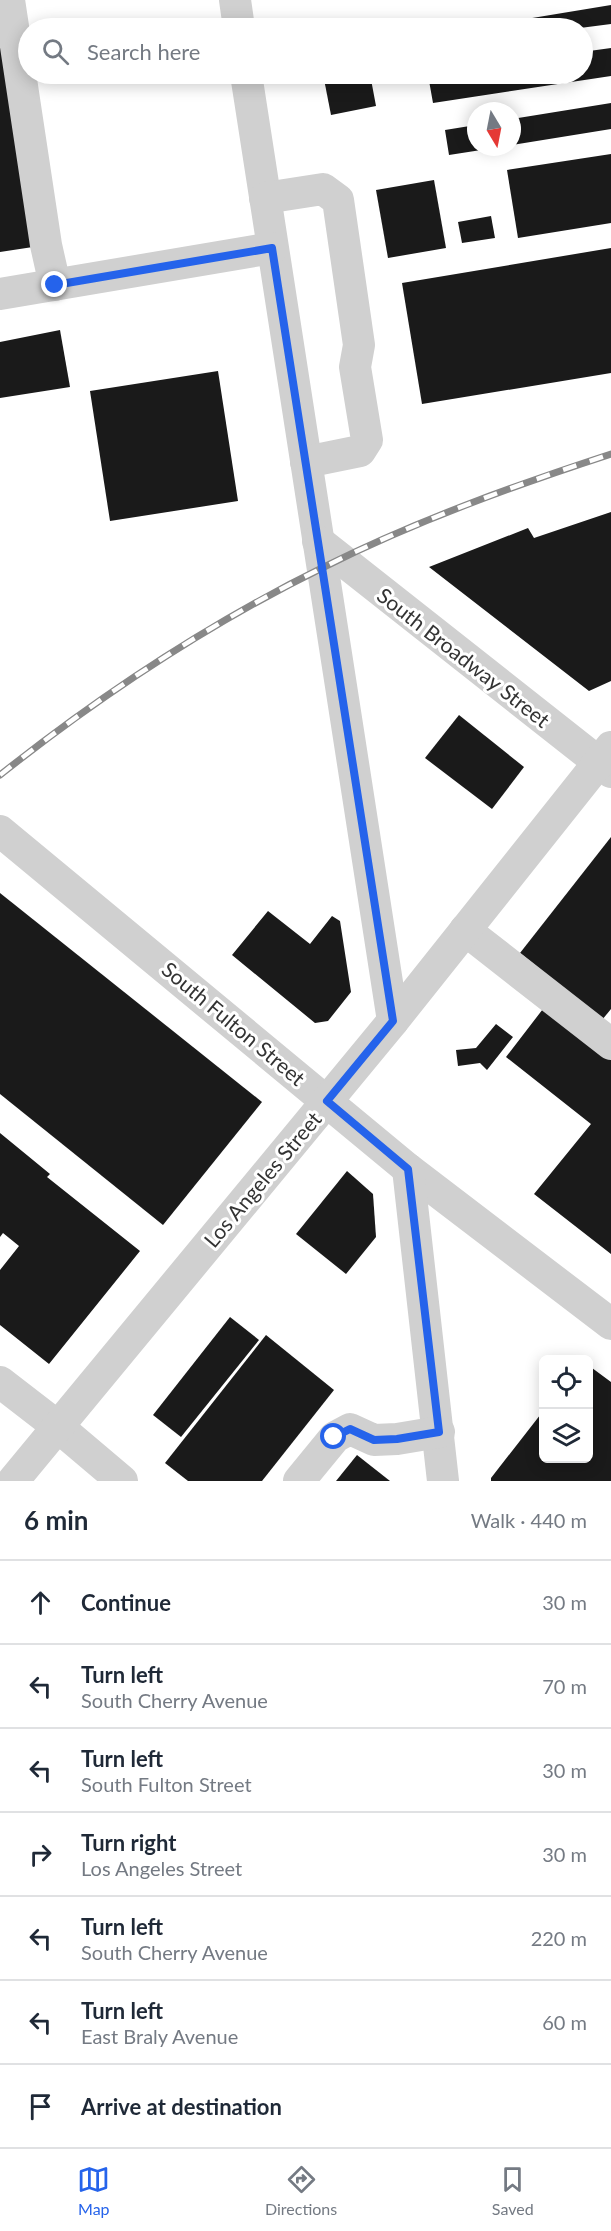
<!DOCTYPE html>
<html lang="en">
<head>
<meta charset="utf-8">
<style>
	:root { --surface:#fff; --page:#f6f6f7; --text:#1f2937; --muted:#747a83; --line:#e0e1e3; --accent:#2563eb }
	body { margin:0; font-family:Lato,sans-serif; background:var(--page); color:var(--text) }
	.controls { position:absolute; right:18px; bottom:18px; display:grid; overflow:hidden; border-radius:9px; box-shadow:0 3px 15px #0003 }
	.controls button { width:54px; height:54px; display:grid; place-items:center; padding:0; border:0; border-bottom:2px solid var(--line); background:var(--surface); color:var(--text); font:30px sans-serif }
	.compass { position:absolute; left:467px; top:102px; width:54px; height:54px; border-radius:50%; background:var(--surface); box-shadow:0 3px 15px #0003; rotate:170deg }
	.stop { position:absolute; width:18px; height:18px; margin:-14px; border:4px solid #2563eb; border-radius:50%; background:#fff }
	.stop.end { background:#2563eb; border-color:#fff; box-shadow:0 2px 6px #0008 }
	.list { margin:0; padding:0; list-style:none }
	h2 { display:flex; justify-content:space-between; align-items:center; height:78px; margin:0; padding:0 24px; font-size:26px }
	h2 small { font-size:20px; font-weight:400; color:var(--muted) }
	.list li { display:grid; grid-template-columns:39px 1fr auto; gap:18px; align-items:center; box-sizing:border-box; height:84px; padding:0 24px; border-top:2px solid var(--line) }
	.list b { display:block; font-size:22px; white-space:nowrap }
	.list p { margin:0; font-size:20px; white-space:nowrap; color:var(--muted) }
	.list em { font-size:20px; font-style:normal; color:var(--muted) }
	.icon { flex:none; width:33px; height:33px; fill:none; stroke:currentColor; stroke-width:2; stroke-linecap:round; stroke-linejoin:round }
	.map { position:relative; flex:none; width:611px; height:1481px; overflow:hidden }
	.search { position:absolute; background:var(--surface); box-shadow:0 3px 15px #0003; left:18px; right:18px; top:18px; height:66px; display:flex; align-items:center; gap:15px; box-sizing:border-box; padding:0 21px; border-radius:33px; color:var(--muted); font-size:22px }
	.sheet { height:666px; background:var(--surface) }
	nav { display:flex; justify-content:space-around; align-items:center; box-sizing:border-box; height:84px; border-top:2px solid var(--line); background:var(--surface); font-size:16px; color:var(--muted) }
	nav a { display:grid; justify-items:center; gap:3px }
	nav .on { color:var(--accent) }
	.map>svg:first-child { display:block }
	.building { fill:#1a1a1a }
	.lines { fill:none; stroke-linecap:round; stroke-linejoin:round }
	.minor { stroke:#d0d0d0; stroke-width:32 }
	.rail-casing { stroke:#888; stroke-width:7 }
	.rail { stroke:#fff; stroke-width:4.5; stroke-dasharray:14; stroke-linecap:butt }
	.route { stroke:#2563eb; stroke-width:8 }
	.labels { text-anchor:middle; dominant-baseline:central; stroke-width:6; stroke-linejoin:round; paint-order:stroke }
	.street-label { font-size:21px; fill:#333; stroke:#fff }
</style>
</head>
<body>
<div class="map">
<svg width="611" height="1481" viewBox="0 0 611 1481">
	<rect width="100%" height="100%" fill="#fff"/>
	<g class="building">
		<polygon points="0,0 46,245 0,252"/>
		<polygon points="611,5 611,24 580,28 472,28"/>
		<polygon points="611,48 611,76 433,103 428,75 440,74 582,74 582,52"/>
		<polygon points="323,74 370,74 376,106 331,115"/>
		<polygon points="611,103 611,129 512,145 512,119"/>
		<polygon points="476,125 476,147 494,148 449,155 445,130"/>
		<polygon points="611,154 611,223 518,238 507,170"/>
		<polygon points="434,180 446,248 388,258 376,190"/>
		<polygon points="491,216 495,238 462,243 458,222"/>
		<polygon points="611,248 611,373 422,404 402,283"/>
		<polygon points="60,330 70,387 0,398 0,342"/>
		<polygon points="218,371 238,501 110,521 90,391"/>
		<polygon points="611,512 611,681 589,691 429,567 528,528 534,538"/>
		<polygon points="459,715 524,767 492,809 425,758"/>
		<polygon points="611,837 611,1009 602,1020 520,953"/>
		<polygon points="0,893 262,1102 163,1225 0,1094"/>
		<polygon points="268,911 310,944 332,916 340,921 351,992 328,1021 315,1023 232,955"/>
		<polygon points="546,1005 611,1056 611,1254 534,1194 591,1124 506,1057"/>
		<polygon points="496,1024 513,1037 487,1070 480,1063 458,1066 456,1050 476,1048"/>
		<polygon points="0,1133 50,1174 47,1177 140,1251 49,1364 0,1325 0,1270 19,1246 3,1233 0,1237"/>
		<polygon points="347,1171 373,1194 376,1237 346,1274 296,1234"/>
		<polygon points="230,1317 259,1340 181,1437 153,1415"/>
		<polygon points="266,1335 334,1390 262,1481 188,1481 165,1463"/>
		<polygon points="588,1365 611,1382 611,1481 491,1481 491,1478 544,1410 544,1458 588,1458"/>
		<polygon points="357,1455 390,1481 336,1481"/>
	</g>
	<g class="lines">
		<g class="minor">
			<polyline points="9,0 46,245 55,285"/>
			<polyline points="235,0 239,28"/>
			<polyline points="246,74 393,1021"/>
			<polyline points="265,198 323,189 338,200 359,345 355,367 367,440 360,451 306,462"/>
			<polyline points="0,294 272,248"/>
			<polyline points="318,541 611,772"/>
			<polyline points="0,831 408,1169 611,1324"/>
			<polyline points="465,930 611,1044"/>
			<polyline points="408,1169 443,1481"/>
			<polyline points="0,1382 57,1426 122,1481"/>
			<polyline points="13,1481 393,1021 611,747"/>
			<polyline points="299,1481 335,1437 350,1429 374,1440 397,1439 439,1432"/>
		</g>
		<defs>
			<path id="rail" d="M 0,775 C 101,695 208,624 324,567 C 416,521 513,486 611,454"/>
		</defs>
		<use href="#rail" class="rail-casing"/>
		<use href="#rail" class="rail"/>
	</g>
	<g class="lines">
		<polyline class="route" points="55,285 272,248 393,1021 327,1101 408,1169 439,1432 397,1439 374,1440 350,1429 334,1437"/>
	</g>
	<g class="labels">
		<g class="street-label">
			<text transform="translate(464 657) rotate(38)">South Broadway Street</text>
			<text transform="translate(234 1023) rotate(40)">South Fulton Street</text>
			<text transform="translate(262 1179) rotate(-50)">Los Angeles Street</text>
		</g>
	</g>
</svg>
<div class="controls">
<button><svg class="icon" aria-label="locate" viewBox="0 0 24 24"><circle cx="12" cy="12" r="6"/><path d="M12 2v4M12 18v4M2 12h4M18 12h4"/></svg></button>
<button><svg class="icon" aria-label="layers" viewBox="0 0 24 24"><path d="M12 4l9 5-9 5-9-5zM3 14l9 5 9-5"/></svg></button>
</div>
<svg class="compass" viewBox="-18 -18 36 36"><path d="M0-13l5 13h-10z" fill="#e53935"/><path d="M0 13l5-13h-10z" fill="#747a83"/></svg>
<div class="stop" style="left:334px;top:1437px"></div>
<div class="stop end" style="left:55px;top:285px"></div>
<div class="search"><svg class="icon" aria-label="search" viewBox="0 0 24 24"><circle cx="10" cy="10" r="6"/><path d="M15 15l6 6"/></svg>Search here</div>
</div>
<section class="sheet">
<h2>6 min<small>Walk · 440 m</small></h2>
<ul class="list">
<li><svg class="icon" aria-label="ahead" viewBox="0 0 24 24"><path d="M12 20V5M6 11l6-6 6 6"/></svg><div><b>Continue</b></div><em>30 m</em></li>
<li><svg class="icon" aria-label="left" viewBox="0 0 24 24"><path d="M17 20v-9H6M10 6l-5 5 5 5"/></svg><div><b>Turn left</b><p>South Cherry Avenue</p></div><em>70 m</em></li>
<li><svg class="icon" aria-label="left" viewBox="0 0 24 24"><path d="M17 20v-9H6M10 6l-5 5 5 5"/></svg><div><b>Turn left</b><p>South Fulton Street</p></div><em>30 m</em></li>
<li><svg class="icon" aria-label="right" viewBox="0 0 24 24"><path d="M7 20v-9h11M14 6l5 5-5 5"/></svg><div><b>Turn right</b><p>Los Angeles Street</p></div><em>30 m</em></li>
<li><svg class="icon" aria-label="left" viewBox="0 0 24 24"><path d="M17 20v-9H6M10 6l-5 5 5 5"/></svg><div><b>Turn left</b><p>South Cherry Avenue</p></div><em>220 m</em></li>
<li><svg class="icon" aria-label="left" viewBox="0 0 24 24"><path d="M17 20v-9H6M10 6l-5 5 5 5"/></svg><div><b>Turn left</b><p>East Braly Avenue</p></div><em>60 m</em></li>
<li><svg class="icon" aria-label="arrive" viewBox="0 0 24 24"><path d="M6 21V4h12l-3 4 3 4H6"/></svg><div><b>Arrive at destination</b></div></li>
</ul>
</section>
<nav>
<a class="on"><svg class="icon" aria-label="map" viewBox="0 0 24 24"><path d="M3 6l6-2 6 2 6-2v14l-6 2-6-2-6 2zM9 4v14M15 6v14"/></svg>Map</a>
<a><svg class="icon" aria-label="directions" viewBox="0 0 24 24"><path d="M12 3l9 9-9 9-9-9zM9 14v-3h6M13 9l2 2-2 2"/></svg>Directions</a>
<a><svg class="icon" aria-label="saved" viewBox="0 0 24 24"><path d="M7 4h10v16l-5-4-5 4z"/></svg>Saved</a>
</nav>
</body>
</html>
